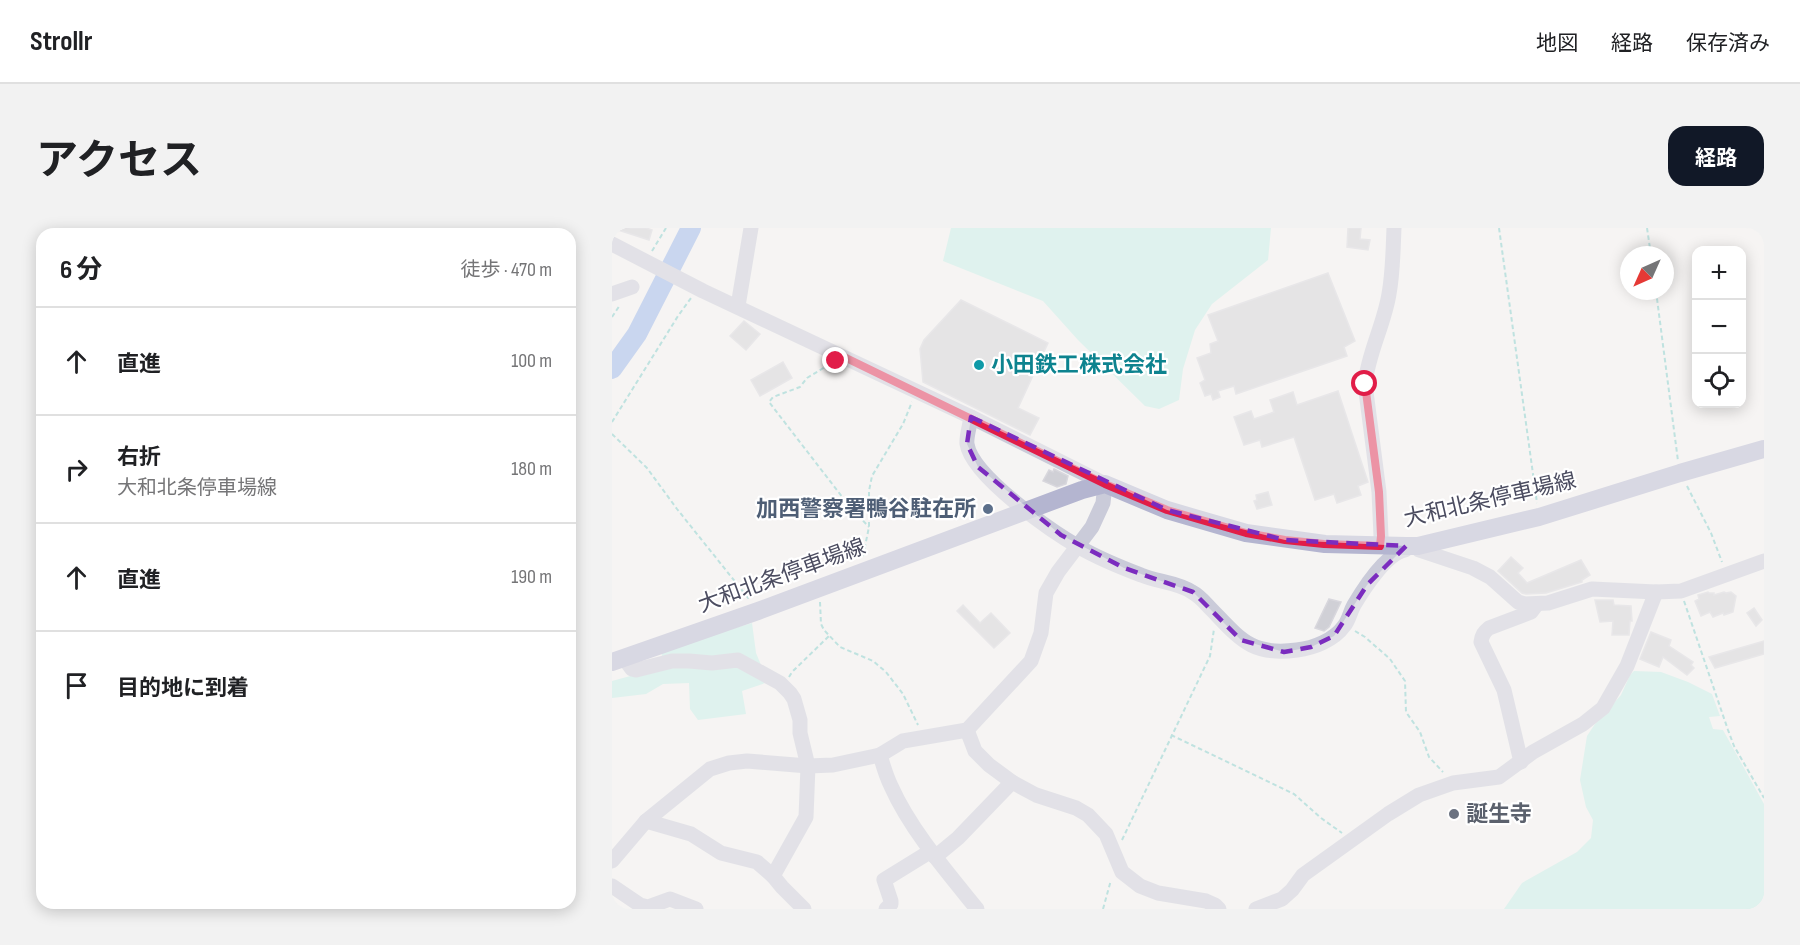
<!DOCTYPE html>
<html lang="ja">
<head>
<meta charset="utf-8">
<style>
	:root { --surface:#fff; --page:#f2f2f2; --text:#202124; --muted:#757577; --line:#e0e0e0; --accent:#111827 }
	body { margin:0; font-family:"Sofia Sans Condensed","Noto Sans JP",sans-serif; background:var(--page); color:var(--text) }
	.controls { position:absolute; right:18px; top:18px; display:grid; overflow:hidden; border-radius:12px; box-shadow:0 3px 15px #0003 }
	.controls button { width:54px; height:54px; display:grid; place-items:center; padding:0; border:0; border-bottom:2px solid var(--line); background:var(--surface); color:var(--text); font:30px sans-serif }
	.compass { position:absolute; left:1008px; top:18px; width:54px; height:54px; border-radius:50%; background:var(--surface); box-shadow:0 3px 15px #0003; rotate:225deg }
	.stop { position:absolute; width:18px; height:18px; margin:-14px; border:4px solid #e11d48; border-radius:50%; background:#fff }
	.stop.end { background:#e11d48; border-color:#fff; box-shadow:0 2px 6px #0008 }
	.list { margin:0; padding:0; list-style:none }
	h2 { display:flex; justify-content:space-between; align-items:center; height:78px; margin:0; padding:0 24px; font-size:26px }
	h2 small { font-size:20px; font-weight:400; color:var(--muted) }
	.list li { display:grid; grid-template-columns:39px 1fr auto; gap:18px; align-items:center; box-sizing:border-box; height:108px; padding:0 24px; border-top:2px solid var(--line) }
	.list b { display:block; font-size:22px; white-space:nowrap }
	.list p { margin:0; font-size:20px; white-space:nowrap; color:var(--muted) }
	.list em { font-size:20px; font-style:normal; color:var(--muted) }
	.icon { flex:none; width:33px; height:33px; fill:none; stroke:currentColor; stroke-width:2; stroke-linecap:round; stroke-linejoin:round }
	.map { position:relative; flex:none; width:1152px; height:681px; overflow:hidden; border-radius:18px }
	header { display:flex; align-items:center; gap:36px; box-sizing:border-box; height:84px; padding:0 30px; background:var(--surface); border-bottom:2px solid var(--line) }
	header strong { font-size:28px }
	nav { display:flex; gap:33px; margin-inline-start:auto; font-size:21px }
	.intro { display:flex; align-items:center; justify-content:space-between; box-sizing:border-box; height:144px; padding:0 36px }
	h1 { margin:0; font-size:42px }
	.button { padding:15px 27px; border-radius:18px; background:var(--accent); color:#fff; font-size:21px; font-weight:700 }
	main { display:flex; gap:36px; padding:0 36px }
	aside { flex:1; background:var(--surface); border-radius:18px; box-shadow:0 3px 15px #0003 }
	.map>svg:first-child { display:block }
	.green { fill:#c4efe8 }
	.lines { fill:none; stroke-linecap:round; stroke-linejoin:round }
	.river { stroke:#93b1ea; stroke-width:20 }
	.building { fill:#d0d0d6; stroke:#d8d7dd; stroke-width:1.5 }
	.path { stroke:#7dccc9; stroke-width:2; stroke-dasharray:4.5 3; stroke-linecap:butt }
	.minor { stroke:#cacbd9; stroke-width:15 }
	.major { stroke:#b4b5d0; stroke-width:18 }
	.route { stroke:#e11d48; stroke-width:8 }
	.marked { fill:none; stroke:#7b2cbf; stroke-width:4.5; stroke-dasharray:12 8; stroke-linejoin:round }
	.culture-dot { fill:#0f9aa8; stroke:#fff; stroke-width:2 }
	.service-dot { fill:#5c6f8a; stroke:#fff; stroke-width:2 }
	.worship-dot { fill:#6b7280; stroke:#fff; stroke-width:2 }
	.labels { text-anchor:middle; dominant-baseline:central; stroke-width:4.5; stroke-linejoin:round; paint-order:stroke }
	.culture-label { font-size:22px; font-weight:bold; fill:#0d838f; stroke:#fff; text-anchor:start }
	.street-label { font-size:22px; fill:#4b4c60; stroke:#fff }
	.service-label { font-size:22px; font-weight:bold; fill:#4e5e75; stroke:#fff; text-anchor:end }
	.worship-label { font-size:22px; font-weight:bold; fill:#5b616d; stroke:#fff; text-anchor:start }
</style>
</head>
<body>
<header>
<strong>Strollr</strong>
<nav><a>地図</a><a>経路</a><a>保存済み</a></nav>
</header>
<div class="intro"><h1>アクセス</h1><a class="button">経路</a></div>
<main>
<aside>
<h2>6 分<small>徒歩 · 470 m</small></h2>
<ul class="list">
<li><svg class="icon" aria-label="ahead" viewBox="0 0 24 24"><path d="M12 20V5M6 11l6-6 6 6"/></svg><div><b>直進</b></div><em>100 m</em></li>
<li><svg class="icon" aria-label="right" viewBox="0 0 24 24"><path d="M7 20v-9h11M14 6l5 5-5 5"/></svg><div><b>右折</b><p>大和北条停車場線</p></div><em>180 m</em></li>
<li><svg class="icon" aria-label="ahead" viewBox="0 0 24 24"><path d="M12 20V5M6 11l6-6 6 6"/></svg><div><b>直進</b></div><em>190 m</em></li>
<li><svg class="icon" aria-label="arrive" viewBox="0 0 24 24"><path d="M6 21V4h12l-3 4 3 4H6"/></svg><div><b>目的地に到着</b></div></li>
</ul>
</aside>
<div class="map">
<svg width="1152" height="681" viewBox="0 0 1152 681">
	<rect width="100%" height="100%" fill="#f5f4f3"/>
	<g class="green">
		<polygon points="339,0 659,0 656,32 600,76 583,102 571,141 567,172 547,181 533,178 466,112 431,73 331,33"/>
		<polygon points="140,395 144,425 156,454 130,463 134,486 86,492 78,481 77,455 51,456 34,466 0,470 0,453 22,447 50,428 49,422"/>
		<polygon points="1022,443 1049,444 1076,454 1100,466 1108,488 1097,489 1101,501 1111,502 1152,576 1152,681 892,681 910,655 965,624 979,610 981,592 974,579 968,552 975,508 983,496 1009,467 1018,447"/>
	</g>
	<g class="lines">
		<polyline class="river" points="0,141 25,106 79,0"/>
	</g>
	<g class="building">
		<polygon points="6,0 34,0 40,2 37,12 6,2"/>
		<polygon points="736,0 749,0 748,11 758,12 756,22 735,19"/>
		<polygon points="716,45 743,113 732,119 735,128 624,166 622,158 606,163 608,169 601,172 599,166 593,168 588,155 593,152 585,130 599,125 598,116 606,113 596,87"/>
		<polygon points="349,72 436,115 406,180 427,190 418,207 311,154 308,121 312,112"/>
		<polygon points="132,93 148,106 134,122 118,108"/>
		<polygon points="171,134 180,150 148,168 139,152"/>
		<polygon points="726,163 756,254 746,258 749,267 725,275 722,266 703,272 682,209 650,219 648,212 632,217 622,189 639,183 642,191 662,184 658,172 681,164 685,177"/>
		<polygon points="442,241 456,248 454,256 445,259 431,253 437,242 441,244"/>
		<polygon points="656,264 660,277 645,281 642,273 645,272 644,267"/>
		<polygon points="899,329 911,340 906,345 915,355 969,332 978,347 970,352 970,354 934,365 914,366 910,365 886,343"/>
		<polygon points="1096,364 1097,365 1102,365 1102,367 1112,364 1114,365 1119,364 1124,368 1121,384 1112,387 1111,385 1101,389 1098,384 1089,388 1083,373 1087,371 1086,367"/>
		<polygon points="717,371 729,374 717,399 712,403 703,400"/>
		<polygon points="983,372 1001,372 1002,377 1019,378 1020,393 1018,393 1017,407 1000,407 1001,393 988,394"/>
		<polygon points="351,377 368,395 379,385 398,405 382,420 345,383"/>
		<polygon points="1142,380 1150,392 1144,398 1135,385"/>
		<polygon points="1039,404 1059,412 1057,418 1081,434 1079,437 1082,440 1075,447 1051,429 1047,439 1028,431"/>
		<polygon points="1152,413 1152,426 1103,440 1097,429"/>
	</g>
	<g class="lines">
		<g class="path">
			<polyline points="887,0 925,275"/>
			<polyline points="1035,0 1039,27"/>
			<polyline points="40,23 54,0"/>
			<polyline points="1044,63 1066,233"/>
			<polyline points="0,89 8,77"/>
			<polyline points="218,136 195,150 188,159 161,169 157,174 238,279 257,299"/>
			<polyline points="0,194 66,88 79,70"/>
			<polyline points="0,206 35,240 65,281 137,371"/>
			<polyline points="1075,258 1099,305 1110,334"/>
			<polyline points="251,328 257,299 257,263 260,248 291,196 300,174"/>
			<polyline points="1072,373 1116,502 1122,518 1152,570"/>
			<polyline points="208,374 209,396 212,402 228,419 261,433 274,444 291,466 306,497"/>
			<polyline points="743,403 753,409 778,431 793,453 794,484 808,504 817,529 831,544"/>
			<polyline points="177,449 180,444 217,408"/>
			<polyline points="559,507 682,566 709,590 730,605"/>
			<polyline points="510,612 598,428 602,401"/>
			<polyline points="491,681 499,652"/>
		</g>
		<g class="minor">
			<polyline points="0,16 91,63 359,189 493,256 491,275 480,299 446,344 434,365 429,405 419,433 355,502 291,513 268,527 221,537 196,538 135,533 117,535 98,541 34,593 0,633"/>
			<polyline points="0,66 20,59"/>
			<polyline points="126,78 139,0"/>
			<path d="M 359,189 C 358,197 354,209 355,216 C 360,248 439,303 467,319 C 486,330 508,339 529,347 C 545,354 565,354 580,364 C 588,368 594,376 600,382 C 629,412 640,428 685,422 C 702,420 722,412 732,398 C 737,392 738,384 742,377 C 752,360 774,326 793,322 L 794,318"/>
			<path d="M 768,318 L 769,308 L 767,264 L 753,156 C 756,125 772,97 777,66 C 781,44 781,22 782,0"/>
			<polyline points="806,318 807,322 861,340 878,349 906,374 913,376 936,375 980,361 1044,364 1069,363 1152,333"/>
			<polyline points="12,430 20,441 24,442 60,433 77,433 100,435 126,432 168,455 178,465 182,471 188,492 188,505 196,538 194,589 161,648"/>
			<polyline points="355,502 363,523 377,537 400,554 424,567 464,580 476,587 494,606 510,644 528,658 546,665 594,673 603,677 607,681"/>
			<path d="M 268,527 C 271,537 274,548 279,558 C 298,601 335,644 365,681"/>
			<path d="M 909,534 L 892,462 L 869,414 C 870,407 872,404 877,400 L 919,384 L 925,376"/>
			<polyline points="34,593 79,606 109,625 145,634 161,648 170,659 192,681"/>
			<polyline points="323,629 346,610 400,554"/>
			<polyline points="0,658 28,677 36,679 58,671 84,681"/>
			<polyline points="274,681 279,676 279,673 272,652 319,623"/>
			<polyline points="644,681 670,671 680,662 691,647 776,586 807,567 841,555 887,549 921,524 971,496 991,480 1015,438 1044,364"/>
		</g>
		<polyline class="major" points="0,434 146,383 470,262 493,256 555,282 634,305 713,316 794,318 806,318 927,289 1068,245 1152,221"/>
	</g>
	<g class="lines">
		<polyline class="route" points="224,133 228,127 493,256 555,282 634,305 673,312 712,316 768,318 769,308 767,264 753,156"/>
	</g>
	<path d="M0 0H1152V681H0ZM 359,189 L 555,282 L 673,312 L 794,318 L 755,357 L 722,408 L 699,419 L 672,424 L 629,412 L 581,364 L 512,340 L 449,307 L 366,239 L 355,216 Z" fill="#f5f4f3" fill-opacity=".55" fill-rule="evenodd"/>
	<path class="marked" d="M 359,189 L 555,282 L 673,312 L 794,318 L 755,357 L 722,408 L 699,419 L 672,424 L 629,412 L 581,364 L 512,340 L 449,307 L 366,239 L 355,216 Z"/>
	<circle class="culture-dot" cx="367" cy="137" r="6"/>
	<circle class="service-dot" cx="376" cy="281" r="6"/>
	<circle class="worship-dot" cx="842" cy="586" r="6"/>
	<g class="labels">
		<g class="culture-label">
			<text x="379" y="137">小田鉄工株式会社</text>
		</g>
		<g class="street-label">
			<text transform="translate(878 272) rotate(-13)">大和北条停車場線</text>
			<text transform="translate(170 348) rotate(-20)">大和北条停車場線</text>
		</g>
		<g class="service-label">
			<text x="364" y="281">加西警察署鴨谷駐在所</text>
		</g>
		<g class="worship-label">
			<text x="854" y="586">誕生寺</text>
		</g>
	</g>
</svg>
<div class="controls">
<button>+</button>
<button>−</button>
<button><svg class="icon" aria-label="locate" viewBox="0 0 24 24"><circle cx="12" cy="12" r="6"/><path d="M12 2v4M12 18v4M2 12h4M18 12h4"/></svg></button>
</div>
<svg class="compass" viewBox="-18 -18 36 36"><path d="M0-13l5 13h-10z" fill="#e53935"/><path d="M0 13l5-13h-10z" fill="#757577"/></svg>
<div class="stop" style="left:753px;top:156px"></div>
<div class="stop end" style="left:224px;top:133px"></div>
</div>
</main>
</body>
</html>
